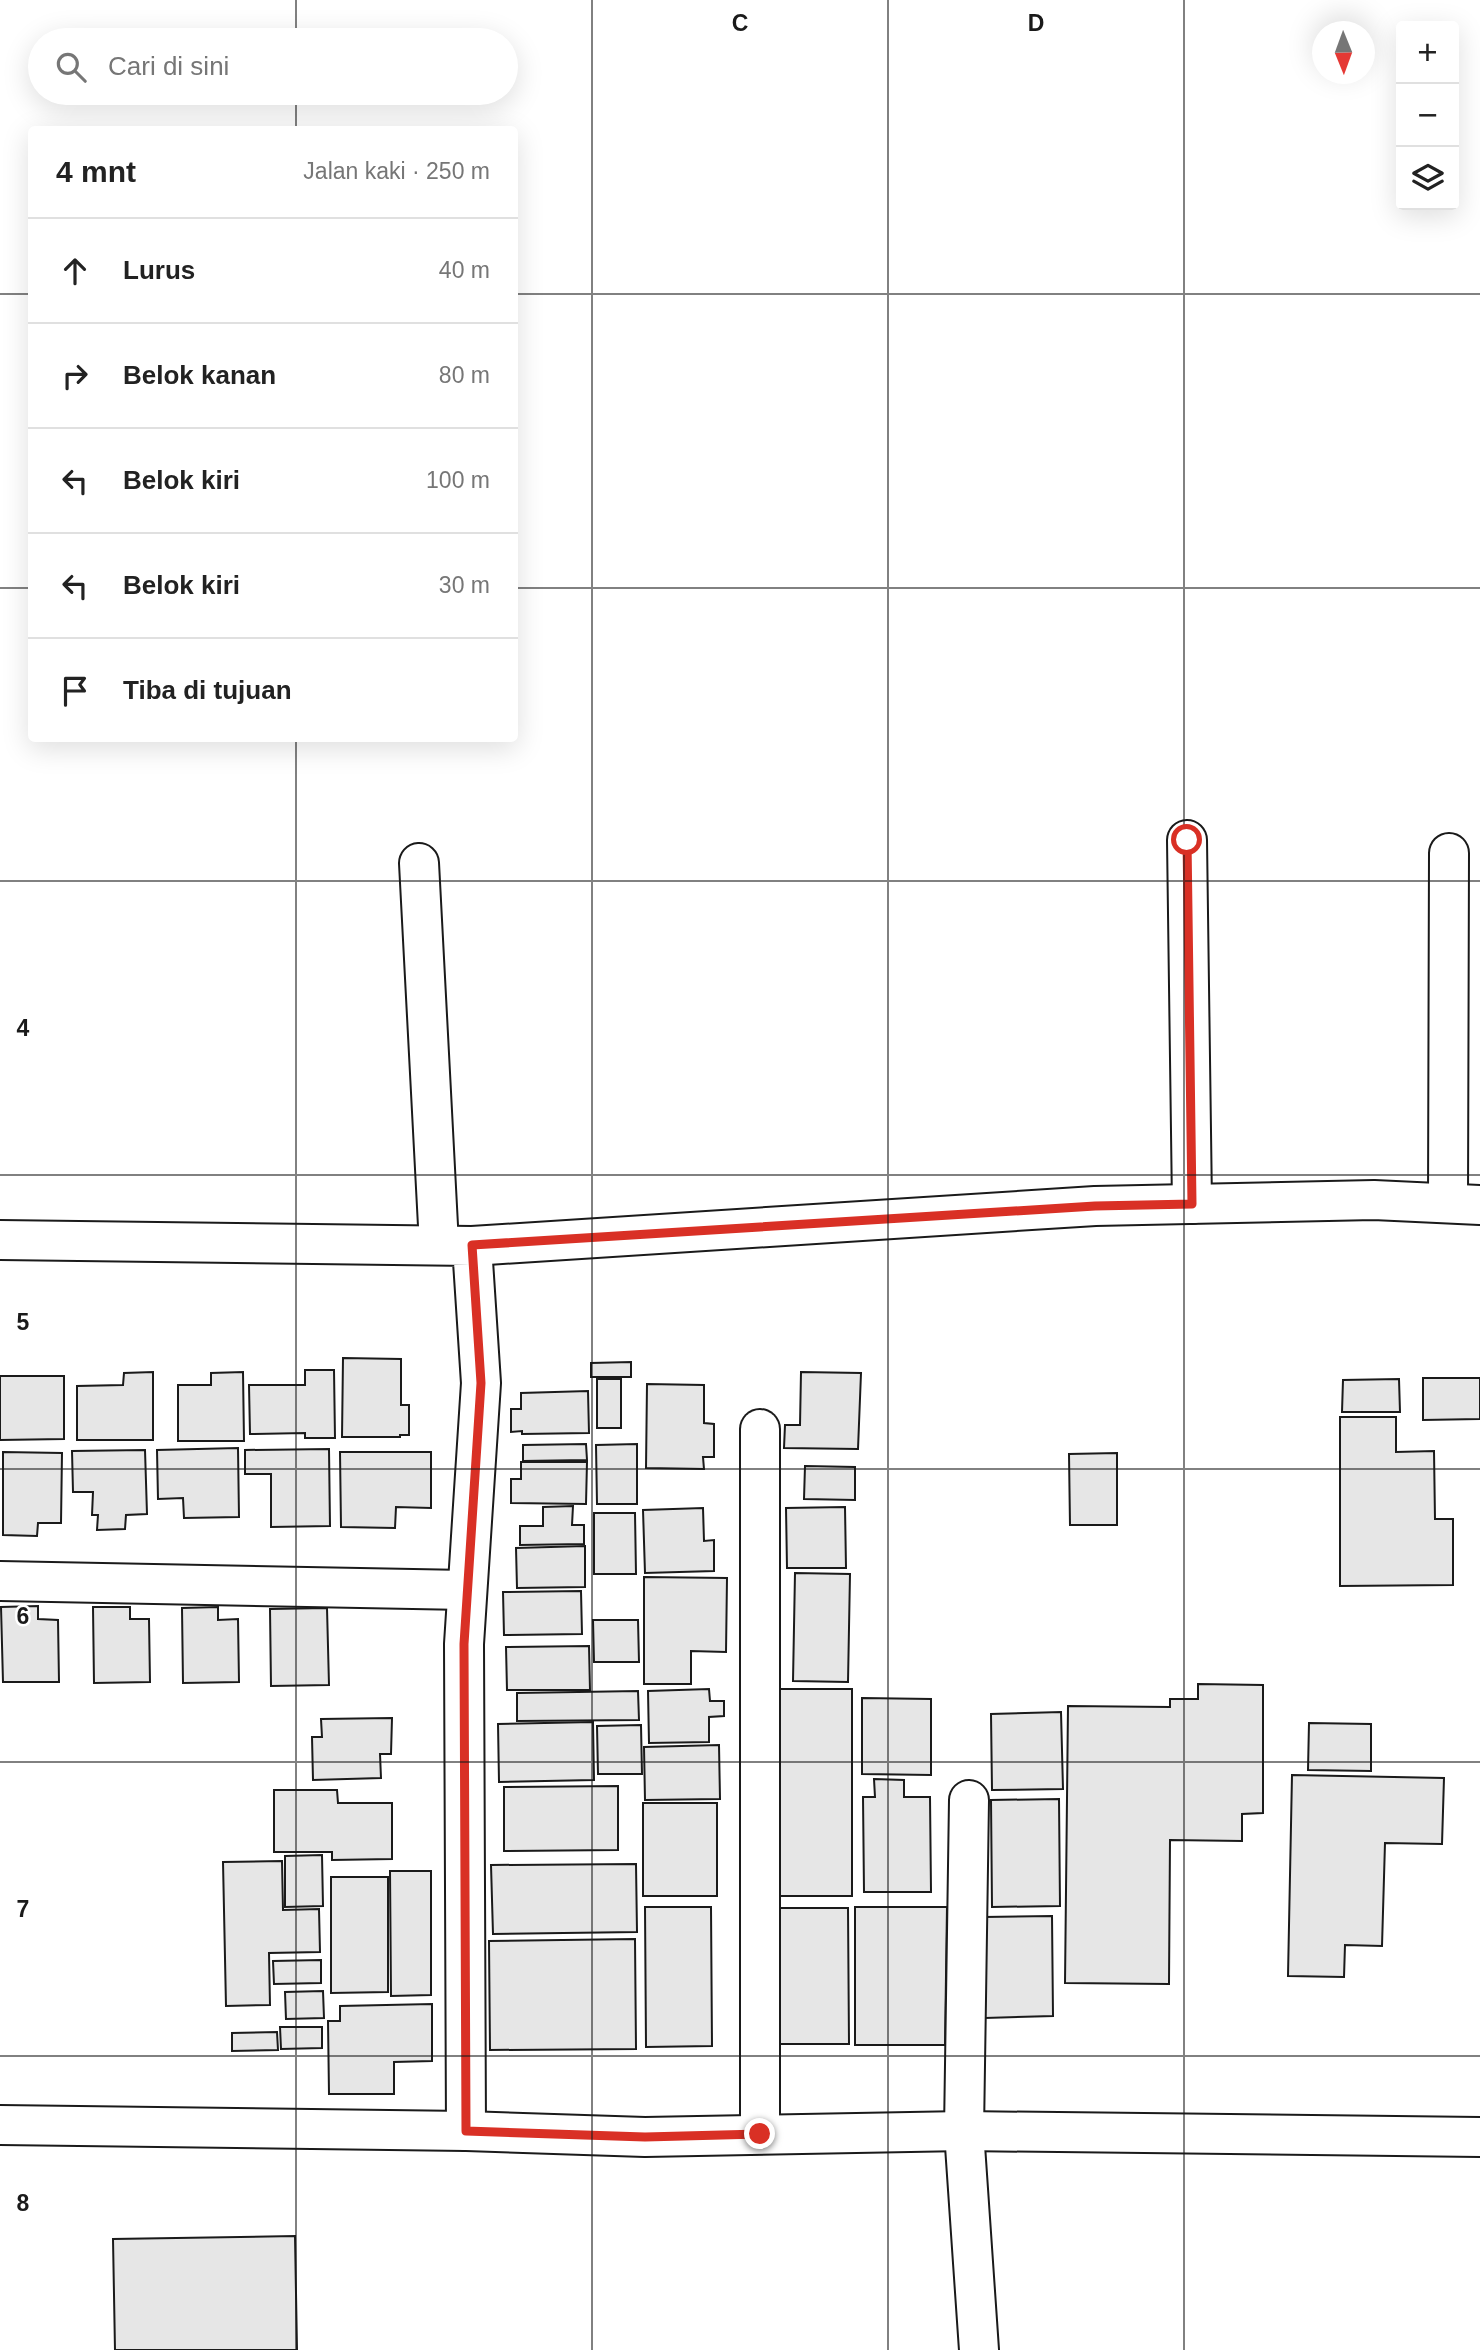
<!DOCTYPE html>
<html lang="id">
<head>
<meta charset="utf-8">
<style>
	:root { --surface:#fff; --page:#f6f6f6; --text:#222; --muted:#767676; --line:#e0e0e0 }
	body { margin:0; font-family:Helvetica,sans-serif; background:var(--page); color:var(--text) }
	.controls { position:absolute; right:21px; top:21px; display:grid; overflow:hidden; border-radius:7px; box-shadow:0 7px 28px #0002 }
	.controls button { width:63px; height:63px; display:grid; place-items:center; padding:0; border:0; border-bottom:2px solid var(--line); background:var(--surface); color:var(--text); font:35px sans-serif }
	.compass { position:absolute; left:1312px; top:21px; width:63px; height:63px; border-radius:50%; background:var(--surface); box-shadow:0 7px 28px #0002; rotate:179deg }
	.stop { position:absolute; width:21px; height:21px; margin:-16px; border:5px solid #d93025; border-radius:50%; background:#fff }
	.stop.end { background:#d93025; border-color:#fff; box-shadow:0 2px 7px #0008 }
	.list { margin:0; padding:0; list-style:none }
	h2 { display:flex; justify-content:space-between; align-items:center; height:91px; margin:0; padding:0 28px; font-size:30px }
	h2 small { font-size:23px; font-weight:400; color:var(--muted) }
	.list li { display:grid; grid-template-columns:46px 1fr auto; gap:21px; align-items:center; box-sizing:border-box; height:105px; padding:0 28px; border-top:2px solid var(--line) }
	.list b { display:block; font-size:26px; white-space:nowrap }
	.list em { font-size:23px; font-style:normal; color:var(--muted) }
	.icon { flex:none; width:38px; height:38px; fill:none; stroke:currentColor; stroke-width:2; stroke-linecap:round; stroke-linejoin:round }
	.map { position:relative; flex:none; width:1480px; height:2350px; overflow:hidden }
	.search { position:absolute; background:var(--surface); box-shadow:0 7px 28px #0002; left:28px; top:28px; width:490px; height:77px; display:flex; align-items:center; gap:18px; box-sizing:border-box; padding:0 24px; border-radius:38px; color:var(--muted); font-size:26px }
	.panel { position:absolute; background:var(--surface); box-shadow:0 7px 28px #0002; left:28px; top:126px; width:490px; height:616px; border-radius:7px }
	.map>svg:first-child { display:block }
	.building { fill:#e6e6e6; stroke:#1a1a1a; stroke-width:2 }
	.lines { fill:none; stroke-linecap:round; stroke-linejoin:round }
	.minor-casing { stroke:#1a1a1a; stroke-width:42 }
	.minor { stroke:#fff; stroke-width:38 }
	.route { stroke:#d93025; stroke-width:9 }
	.grid { fill:none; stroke:#1a1a1a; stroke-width:2; stroke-opacity:0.55 }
	.grid-label { font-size:23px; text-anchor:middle; font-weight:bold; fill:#1a1a1a; stroke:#fff; stroke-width:5; stroke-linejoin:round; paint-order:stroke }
</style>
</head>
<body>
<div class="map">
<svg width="1480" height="2350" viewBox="0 0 1480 2350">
	<rect width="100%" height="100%" fill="#fff"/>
	<g class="building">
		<polygon points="343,1358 401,1359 401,1405 409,1405 409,1435 400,1435 400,1437 342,1437"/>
		<polygon points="631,1362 631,1377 591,1377 591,1363"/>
		<polygon points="305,1370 334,1370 335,1438 305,1438 305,1433 250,1434 249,1385 305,1385"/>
		<polygon points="153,1372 153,1440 77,1440 77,1386 123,1385 124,1373"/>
		<polygon points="243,1372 244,1441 178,1441 178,1385 211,1385 211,1373"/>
		<polygon points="801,1372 861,1373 858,1449 784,1448 785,1425 800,1425"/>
		<polygon points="0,1376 64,1376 64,1439 0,1440"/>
		<polygon points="1423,1378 1480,1378 1480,1419 1423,1420"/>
		<rect x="597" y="1379" width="24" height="49"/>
		<polygon points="1399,1379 1400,1412 1342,1412 1343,1380"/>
		<polygon points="647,1384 704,1385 704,1423 714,1424 714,1457 703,1457 704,1469 646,1468"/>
		<polygon points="588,1391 589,1433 522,1434 522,1431 511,1432 511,1409 521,1409 521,1393"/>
		<polygon points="1340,1417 1396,1417 1396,1452 1434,1451 1435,1519 1453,1519 1453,1585 1340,1586"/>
		<polygon points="586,1444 587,1460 523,1461 523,1445"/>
		<polygon points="637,1444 637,1504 597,1504 596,1445"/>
		<polygon points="238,1448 239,1517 184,1518 183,1498 158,1499 157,1450"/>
		<polygon points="329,1449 330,1526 271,1527 271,1474 245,1474 245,1450"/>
		<polygon points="145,1450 147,1514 126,1515 125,1529 97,1530 98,1515 92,1515 93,1492 73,1492 72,1451"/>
		<polygon points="3,1452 62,1453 61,1523 38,1523 37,1536 3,1535"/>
		<polygon points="340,1452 431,1452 431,1508 396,1507 395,1528 341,1527"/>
		<polygon points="1117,1453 1117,1525 1070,1525 1069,1454"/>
		<polygon points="521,1462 587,1462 586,1504 511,1503 511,1479 521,1479"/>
		<polygon points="805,1466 855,1467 855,1500 804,1499"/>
		<polygon points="573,1506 572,1525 584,1525 584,1544 520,1545 520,1526 543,1526 543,1507"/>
		<polygon points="845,1507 846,1568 787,1568 786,1508"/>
		<polygon points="703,1508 704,1541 714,1540 714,1571 645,1573 643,1510"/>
		<polygon points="594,1513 635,1513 636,1574 594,1574"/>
		<polygon points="585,1546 585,1587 517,1588 516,1548"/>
		<polygon points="795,1573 850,1574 848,1682 793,1681"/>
		<polygon points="644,1577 727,1578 726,1652 691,1651 691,1684 644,1684"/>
		<polygon points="581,1591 582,1634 504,1635 503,1592"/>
		<polygon points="38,1606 38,1619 58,1620 59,1682 3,1682 1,1607"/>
		<polygon points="93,1607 130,1607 130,1619 149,1619 150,1682 94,1683"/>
		<polygon points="218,1607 218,1620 238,1619 239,1682 183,1683 182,1608"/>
		<polygon points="327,1608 329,1685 271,1686 270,1609"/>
		<polygon points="593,1620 638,1620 639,1662 594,1662"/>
		<polygon points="589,1646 590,1690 507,1690 506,1647"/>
		<polygon points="1198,1684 1263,1685 1263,1813 1242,1814 1242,1841 1170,1840 1169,1984 1065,1983 1068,1706 1170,1707 1170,1699 1198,1699"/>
		<polygon points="709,1689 710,1701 724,1701 724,1716 709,1717 709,1742 649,1743 648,1691"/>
		<polygon points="778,1689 852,1689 852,1896 777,1896"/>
		<polygon points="638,1691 639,1720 517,1721 517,1693"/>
		<polygon points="862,1698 931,1699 931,1775 862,1774"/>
		<polygon points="1061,1712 1063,1789 992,1790 991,1714"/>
		<polygon points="392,1718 391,1754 380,1754 381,1778 313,1780 312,1737 322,1737 321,1719"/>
		<polygon points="593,1722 594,1780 499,1782 498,1724"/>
		<polygon points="1309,1723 1371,1724 1371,1771 1308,1770"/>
		<polygon points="641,1725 642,1774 598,1774 597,1726"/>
		<polygon points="719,1745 720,1799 645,1800 644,1747"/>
		<polygon points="1292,1775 1444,1778 1442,1844 1385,1843 1382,1946 1345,1945 1344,1977 1288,1976"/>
		<polygon points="874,1779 904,1780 904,1797 930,1797 931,1892 864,1892 863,1797 875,1797"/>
		<polygon points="618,1786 618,1850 504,1851 504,1787"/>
		<polygon points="274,1790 337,1790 338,1803 392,1803 392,1859 332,1860 332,1852 274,1852"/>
		<polygon points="1059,1799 1060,1906 992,1907 991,1800"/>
		<rect x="643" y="1803" width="74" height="93"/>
		<polygon points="322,1855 323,1906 285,1907 285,1856"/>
		<polygon points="282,1861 283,1910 319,1909 320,1952 269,1953 270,2005 226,2006 223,1862"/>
		<polygon points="636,1864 637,1932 493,1934 491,1865"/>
		<polygon points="390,1871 431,1871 431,1995 391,1996"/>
		<polygon points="331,1877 388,1877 388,1992 331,1993"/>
		<polygon points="645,1907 711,1907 712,2046 646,2047"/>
		<polygon points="855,1907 947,1907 945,2045 855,2045"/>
		<polygon points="771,1908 848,1908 849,2044 771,2044"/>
		<polygon points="1052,1916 1053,2016 985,2018 984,1917"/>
		<polygon points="635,1939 636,2049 490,2050 489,1941"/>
		<polygon points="321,1960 321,1983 274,1984 273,1961"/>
		<polygon points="323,1991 324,2018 286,2019 285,1992"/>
		<polygon points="432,2004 432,2061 394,2062 394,2094 329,2094 328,2021 340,2021 340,2006"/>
		<polygon points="280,2027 322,2027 322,2048 281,2049"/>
		<polygon points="277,2032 278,2050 232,2051 232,2033"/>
		<polygon points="295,2236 297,2350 115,2350 113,2239"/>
	</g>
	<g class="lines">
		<defs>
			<g id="minor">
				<polyline points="1187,840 1192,1204"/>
				<polyline points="419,863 439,1245"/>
				<polyline points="1448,1203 1449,853"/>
				<polyline points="0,1240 472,1246 481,1383 464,1644 466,2131"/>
				<polyline points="472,1246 1095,1206 1374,1200 1480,1205"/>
				<polyline points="0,1581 466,1590"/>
				<polyline points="969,1800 964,2131 979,2350"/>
				<polyline points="0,2125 466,2131 645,2137 964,2131 1480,2137"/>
				<polyline points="760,2134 760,1429"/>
			</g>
		</defs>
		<use href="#minor" class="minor-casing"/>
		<use href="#minor" class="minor"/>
	</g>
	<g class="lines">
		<polyline class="route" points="760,2134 645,2137 466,2131 464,1644 481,1383 472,1245 1095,1206 1192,1204 1187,840"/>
	</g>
	<path class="grid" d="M 296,0 L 296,40M 592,0 L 592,2350M 888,0 L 888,2350M 1184,0 L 1184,2350M 296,93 L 296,130M 0,294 L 32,294M 514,294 L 1480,294M 0,588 L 32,588M 514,588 L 1480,588M 296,738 L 296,2350M 0,881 L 1480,881M 0,1175 L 1480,1175M 0,1469 L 1480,1469M 0,1762 L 1480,1762M 0,2056 L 1480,2056"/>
	<g class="grid-label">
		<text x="740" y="31">C</text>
		<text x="1036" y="31">D</text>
		<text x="23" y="1036">4</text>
		<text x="23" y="1330">5</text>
		<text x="23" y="1624">6</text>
		<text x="23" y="1917">7</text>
		<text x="23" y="2211">8</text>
	</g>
</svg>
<div class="controls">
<button>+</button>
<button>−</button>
<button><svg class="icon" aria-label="layers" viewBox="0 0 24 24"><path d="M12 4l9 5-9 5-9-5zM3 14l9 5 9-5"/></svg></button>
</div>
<svg class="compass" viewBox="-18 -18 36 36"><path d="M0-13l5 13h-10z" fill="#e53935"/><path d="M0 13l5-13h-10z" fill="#767676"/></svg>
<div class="stop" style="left:1187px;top:840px"></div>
<div class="stop end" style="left:760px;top:2134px"></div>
<div class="search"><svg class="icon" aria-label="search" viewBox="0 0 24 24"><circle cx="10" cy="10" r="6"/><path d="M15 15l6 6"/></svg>Cari di sini</div>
<section class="panel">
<h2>4 mnt<small>Jalan kaki · 250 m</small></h2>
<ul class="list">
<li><svg class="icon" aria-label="ahead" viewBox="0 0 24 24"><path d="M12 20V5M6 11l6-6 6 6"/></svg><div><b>Lurus</b></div><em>40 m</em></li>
<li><svg class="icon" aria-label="right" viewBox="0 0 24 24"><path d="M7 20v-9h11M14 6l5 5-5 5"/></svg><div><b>Belok kanan</b></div><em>80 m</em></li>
<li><svg class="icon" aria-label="left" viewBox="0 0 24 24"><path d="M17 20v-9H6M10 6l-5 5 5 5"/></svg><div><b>Belok kiri</b></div><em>100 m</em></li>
<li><svg class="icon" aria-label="left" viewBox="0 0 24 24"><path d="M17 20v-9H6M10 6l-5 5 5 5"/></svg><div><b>Belok kiri</b></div><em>30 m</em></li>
<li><svg class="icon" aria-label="arrive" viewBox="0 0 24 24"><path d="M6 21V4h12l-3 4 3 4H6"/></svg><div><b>Tiba di tujuan</b></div></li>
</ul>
</section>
</div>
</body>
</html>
